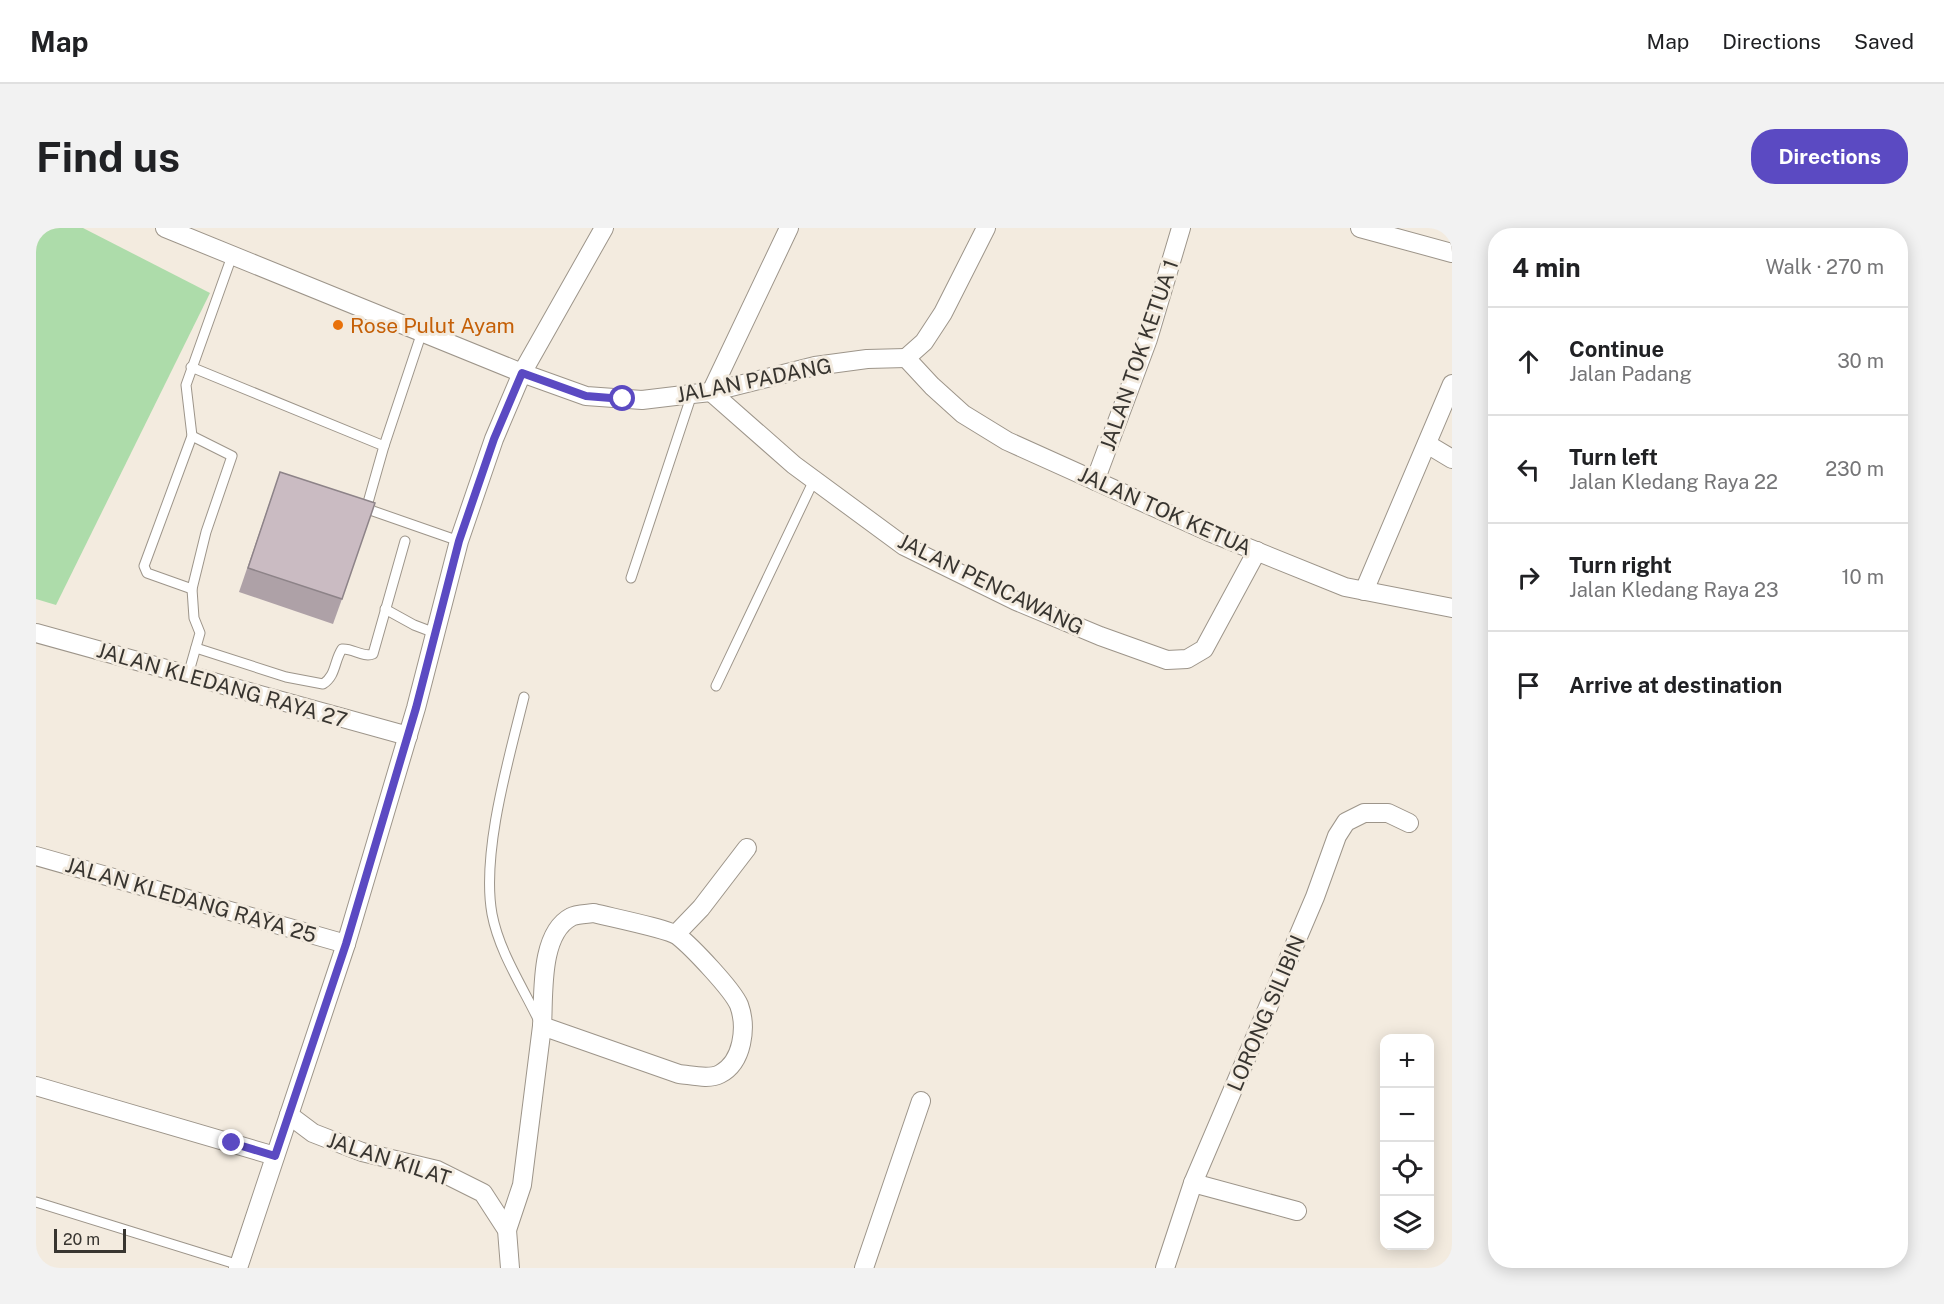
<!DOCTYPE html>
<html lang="en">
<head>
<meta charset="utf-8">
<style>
	:root { --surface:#fff; --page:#f2f2f2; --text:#202124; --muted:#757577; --line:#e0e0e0; --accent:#5b4ac2 }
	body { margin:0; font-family:"Public Sans",sans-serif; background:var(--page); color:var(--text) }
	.controls { position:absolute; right:18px; bottom:18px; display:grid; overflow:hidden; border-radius:12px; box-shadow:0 3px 15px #0003 }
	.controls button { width:54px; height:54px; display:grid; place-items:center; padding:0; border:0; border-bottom:2px solid var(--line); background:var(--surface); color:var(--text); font:30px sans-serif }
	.scale { position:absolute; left:18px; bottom:15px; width:72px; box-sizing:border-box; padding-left:6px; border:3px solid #383530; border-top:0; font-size:16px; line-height:21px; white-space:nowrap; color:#383530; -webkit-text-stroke:4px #f3ebdf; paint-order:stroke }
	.stop { position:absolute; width:18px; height:18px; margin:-14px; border:4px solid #5b4ac2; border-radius:50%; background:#fff }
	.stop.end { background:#5b4ac2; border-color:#fff; box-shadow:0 2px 6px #0008 }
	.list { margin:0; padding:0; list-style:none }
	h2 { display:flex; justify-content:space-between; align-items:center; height:78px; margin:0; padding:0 24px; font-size:26px }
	h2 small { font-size:20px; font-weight:400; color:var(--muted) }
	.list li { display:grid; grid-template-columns:39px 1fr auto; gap:18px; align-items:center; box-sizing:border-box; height:108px; padding:0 24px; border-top:2px solid var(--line) }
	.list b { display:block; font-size:22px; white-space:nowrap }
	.list p { margin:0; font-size:20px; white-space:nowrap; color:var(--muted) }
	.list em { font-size:20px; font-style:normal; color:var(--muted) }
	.icon { flex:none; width:33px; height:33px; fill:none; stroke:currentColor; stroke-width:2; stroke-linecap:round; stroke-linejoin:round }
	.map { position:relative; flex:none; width:1416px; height:1040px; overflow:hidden; border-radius:24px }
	header { display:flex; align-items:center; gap:36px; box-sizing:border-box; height:84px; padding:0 30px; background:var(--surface); border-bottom:2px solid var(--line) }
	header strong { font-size:28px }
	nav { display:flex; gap:33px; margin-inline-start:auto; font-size:21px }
	.intro { display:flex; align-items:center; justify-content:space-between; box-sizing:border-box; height:144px; padding:0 36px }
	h1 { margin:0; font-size:42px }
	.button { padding:15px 27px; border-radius:24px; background:var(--accent); color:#fff; font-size:21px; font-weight:700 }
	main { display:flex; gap:36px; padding:0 36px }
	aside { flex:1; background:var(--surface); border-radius:24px; box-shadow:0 3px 15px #0003 }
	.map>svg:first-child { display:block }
	.green { fill:#addcaa }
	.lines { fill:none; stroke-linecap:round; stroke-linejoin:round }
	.service-casing { stroke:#9d958a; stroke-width:11 }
	.minor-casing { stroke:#9d958a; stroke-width:20 }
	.service { stroke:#fff; stroke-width:9 }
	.minor { stroke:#fff; stroke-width:18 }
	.wall { fill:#aea1a7 }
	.building { fill:#cabbc2; stroke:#8d8388; stroke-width:1.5 }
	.route { stroke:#5b4ac2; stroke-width:8 }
	.food-dot { fill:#e8710a; stroke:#f3ebdf; stroke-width:2 }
	.labels { text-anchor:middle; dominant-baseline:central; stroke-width:6; stroke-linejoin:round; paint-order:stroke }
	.food-label { font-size:21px; fill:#c56008; stroke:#f3ebdf; text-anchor:start }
	.street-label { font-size:21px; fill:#383530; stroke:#f3ebdf }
</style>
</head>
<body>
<header>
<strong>Map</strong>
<nav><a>Map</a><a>Directions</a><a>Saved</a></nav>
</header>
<div class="intro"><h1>Find us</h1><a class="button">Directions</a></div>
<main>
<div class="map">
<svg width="1416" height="1040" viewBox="0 0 1416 1040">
	<rect width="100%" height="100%" fill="#f3ebdf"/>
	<polygon class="green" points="0,0 47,0 174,65 20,377 0,371"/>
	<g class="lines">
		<defs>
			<g id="service">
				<polyline points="386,104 348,218 331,278 337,283 423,313"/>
				<polyline points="155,139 348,218"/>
				<polyline points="595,350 656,166"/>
				<polyline points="156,361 111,345 108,338 156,208 150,157 196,28"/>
				<polyline points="349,381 378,397 399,405"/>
				<path d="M 160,420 L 250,449 L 287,456 C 300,448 298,433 306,421 C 317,420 327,430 337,426 L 369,313"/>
				<polyline points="152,447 164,405 158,390 156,361 170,304 196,228 156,208"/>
				<polyline points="680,458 778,252"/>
				<path d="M 488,469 C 473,530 445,625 456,686 C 463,723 486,758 502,791"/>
				<polyline points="0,974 203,1037"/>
			</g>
			<g id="minor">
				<polyline points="129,0 486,145 550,168 606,172 656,166 675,164 779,138 831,131 870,130"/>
				<polyline points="753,0 675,164 758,237 868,318 980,373 1064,408 1131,432 1151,431 1168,421 1221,323"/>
				<polyline points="1324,0 1416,25"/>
				<polyline points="870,130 896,158 927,186 971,213 1173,304 1309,359 1416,380"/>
				<polyline points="870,130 888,114 907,85 950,0"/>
				<polyline points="1391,216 1416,231"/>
				<polyline points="1059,253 1112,111 1145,0"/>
				<polyline points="1328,363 1416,156"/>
				<polyline points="0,405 372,508"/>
				<polyline points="0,628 310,716"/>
				<path d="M 558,685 C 573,689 633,701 642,708 C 656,719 696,761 703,777 C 711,799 707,834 684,846 C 673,852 655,847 643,846 L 506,798 C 508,768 503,706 535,689 C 540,686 551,686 558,685 Z"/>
				<polyline points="640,706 665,680 711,620"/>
				<polyline points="0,858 239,928"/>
				<polyline points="253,887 277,905 326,924 401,942 447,965 471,1002 474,1040"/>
				<polyline points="1157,955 1261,983"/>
				<polyline points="471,1002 486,957 506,798"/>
				<polyline points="202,1040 310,716 380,480 423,313 458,211 486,145 568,0"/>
				<polyline points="828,1040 885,873"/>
				<polyline points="1129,1040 1157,955 1279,669 1301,608 1310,594 1328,585 1352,585 1373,595"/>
			</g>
		</defs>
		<use href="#service" class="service-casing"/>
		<use href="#minor" class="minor-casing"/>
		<use href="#service" class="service"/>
		<use href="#minor" class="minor"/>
	</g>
	<polygon class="wall" points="244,244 306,371 297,396 203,364"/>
	<polygon class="building" points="244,244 339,275 306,371 212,340"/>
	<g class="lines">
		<polyline class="route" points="196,915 239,928 310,716 380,480 423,313 458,211 486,145 550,168 587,171"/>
	</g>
	<circle class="food-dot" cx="302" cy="97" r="6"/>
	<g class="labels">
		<g class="food-label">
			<text x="314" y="97">Rose Pulut Ayam</text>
		</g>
		<g class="street-label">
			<text transform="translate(1103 127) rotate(-71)">JALAN TOK KETUA 1</text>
			<text transform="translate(718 152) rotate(-11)">JALAN PADANG</text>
			<text transform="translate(1129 283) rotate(24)">JALAN TOK KETUA</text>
			<text transform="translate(955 356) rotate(26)">JALAN PENCAWANG</text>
			<text transform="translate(186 457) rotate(16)">JALAN KLEDANG RAYA 27</text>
			<text transform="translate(155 672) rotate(16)">JALAN KLEDANG RAYA 25</text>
			<text transform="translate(1230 785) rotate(-67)">LORONG SILIBIN</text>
			<text transform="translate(353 931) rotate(18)">JALAN KILAT</text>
		</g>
	</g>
</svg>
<div class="controls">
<button>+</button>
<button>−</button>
<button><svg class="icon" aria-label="locate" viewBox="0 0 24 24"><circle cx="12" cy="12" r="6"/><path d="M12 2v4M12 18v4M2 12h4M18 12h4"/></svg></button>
<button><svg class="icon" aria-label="layers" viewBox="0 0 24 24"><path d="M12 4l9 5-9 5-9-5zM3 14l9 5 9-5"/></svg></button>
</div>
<div class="scale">20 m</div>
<div class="stop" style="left:587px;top:171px"></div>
<div class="stop end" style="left:196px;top:915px"></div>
</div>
<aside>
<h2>4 min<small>Walk · 270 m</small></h2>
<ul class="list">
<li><svg class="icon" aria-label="ahead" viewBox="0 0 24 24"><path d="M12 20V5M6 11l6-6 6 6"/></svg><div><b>Continue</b><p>Jalan Padang</p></div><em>30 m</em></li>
<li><svg class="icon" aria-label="left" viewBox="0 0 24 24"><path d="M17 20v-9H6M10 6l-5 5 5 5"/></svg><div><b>Turn left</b><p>Jalan Kledang Raya 22</p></div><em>230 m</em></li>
<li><svg class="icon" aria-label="right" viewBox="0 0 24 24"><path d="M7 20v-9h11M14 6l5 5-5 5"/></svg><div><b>Turn right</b><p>Jalan Kledang Raya 23</p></div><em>10 m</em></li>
<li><svg class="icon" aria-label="arrive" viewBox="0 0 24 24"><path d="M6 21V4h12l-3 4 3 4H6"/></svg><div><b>Arrive at destination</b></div></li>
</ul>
</aside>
</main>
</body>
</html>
